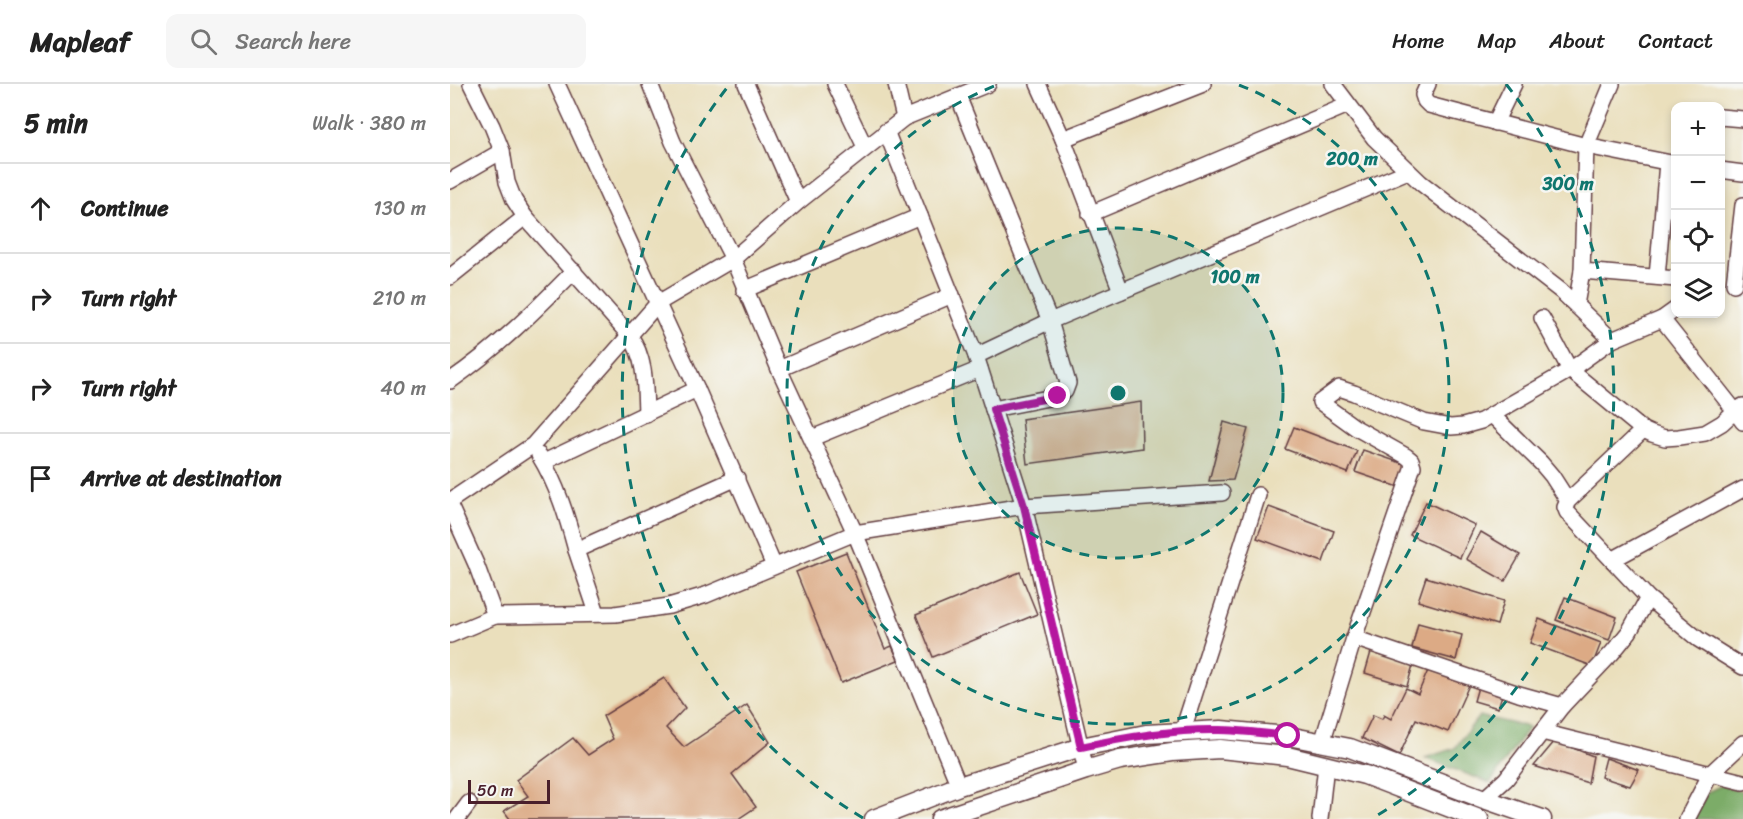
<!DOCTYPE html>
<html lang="en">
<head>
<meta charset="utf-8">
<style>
	:root { --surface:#fff; --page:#f6f6f6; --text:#222; --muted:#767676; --line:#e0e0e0 }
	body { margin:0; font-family:Sriracha,sans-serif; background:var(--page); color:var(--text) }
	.controls { position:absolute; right:18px; top:18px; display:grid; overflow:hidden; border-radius:12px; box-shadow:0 3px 9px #0003 }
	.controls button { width:54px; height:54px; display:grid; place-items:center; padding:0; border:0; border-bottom:2px solid var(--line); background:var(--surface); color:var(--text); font:30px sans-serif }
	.scale { position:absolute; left:18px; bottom:15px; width:82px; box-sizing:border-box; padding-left:6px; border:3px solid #4a1f2b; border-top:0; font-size:16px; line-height:21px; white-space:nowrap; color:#4a1f2b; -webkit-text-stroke:4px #f6f6f2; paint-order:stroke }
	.stop { position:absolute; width:18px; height:18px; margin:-14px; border:4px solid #b5179e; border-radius:50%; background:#fff }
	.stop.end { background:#b5179e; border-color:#fff; box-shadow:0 2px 6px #0008 }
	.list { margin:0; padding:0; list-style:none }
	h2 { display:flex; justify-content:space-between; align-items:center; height:78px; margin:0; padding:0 24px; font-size:26px }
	h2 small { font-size:20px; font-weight:400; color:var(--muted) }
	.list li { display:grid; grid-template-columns:39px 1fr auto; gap:18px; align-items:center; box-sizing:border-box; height:90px; padding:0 24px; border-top:2px solid var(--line) }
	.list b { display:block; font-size:22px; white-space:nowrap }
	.list em { font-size:20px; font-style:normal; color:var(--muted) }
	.icon { flex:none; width:33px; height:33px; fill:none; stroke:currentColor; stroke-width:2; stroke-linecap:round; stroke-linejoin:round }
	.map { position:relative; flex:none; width:1293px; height:735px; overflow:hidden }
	header { display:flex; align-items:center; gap:36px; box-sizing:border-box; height:84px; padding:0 30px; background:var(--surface); border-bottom:2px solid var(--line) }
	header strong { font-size:28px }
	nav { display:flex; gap:33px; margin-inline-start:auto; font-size:21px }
	.search { width:420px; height:54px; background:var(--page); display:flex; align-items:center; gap:15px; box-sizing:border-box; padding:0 21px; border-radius:12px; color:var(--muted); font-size:22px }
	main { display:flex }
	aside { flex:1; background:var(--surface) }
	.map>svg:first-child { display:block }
	.forest { fill:#7cac67; stroke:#636649; stroke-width:1.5 }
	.building { fill:#dcaa85 }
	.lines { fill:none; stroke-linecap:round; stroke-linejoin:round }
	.minor-casing { stroke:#623c41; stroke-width:18 }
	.major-casing { stroke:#623c41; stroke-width:21 }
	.minor { stroke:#fff; stroke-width:15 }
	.major { stroke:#fff; stroke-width:18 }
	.route { stroke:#b5179e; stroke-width:8 }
	.ring { fill:none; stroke:#0f766e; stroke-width:3; stroke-dasharray:10 8 }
	.centre { fill:#0f766e; stroke:#f6f6f2; stroke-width:3 }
	.ring-label { font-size:18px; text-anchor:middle; font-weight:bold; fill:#0f766e; stroke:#f6f6f2; stroke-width:5; stroke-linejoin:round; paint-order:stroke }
</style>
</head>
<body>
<header>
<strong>Mapleaf</strong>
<div class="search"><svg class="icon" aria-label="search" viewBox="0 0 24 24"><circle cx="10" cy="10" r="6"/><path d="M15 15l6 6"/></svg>Search here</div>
<nav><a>Home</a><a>Map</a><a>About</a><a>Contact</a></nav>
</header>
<main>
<aside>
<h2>5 min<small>Walk · 380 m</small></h2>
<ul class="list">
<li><svg class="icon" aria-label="ahead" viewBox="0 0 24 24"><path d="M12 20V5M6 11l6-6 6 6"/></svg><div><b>Continue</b></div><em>130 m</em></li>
<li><svg class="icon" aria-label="right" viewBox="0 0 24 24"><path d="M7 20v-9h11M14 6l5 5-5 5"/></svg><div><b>Turn right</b></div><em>210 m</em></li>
<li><svg class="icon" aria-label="right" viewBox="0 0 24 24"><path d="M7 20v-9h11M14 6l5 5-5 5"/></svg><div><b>Turn right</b></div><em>40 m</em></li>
<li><svg class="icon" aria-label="arrive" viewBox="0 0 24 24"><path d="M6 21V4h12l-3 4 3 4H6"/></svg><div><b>Arrive at destination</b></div></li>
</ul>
</aside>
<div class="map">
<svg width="1293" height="735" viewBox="0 0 1293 735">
	<rect width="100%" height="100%" fill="#f6f6f2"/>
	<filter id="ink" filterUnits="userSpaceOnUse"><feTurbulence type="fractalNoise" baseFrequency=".0167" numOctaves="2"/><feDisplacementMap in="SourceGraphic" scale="12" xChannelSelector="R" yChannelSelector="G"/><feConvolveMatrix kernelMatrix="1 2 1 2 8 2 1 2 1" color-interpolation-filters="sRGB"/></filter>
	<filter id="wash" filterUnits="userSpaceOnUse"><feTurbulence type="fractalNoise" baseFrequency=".008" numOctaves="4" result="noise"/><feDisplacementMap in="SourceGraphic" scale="24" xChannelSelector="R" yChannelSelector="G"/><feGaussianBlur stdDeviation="1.35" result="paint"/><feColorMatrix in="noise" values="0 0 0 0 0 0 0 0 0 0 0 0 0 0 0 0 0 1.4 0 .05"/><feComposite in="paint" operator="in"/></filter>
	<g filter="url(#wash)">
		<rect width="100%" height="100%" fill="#eadfbc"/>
		<g class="forest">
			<polygon points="1029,632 1079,643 1040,699 975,674 1005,664"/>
			<polygon points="1272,701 1293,708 1293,735 1243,735 1255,709"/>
		</g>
		<g id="blocks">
			<g class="building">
				<polygon points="691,318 692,364 577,380 572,335"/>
				<polygon points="774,338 798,345 783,396 759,397"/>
				<polygon points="844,343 907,367 898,389 835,365"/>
				<polygon points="913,366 957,381 949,403 905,388"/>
				<polygon points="976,418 1025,441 1010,474 960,451"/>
				<polygon points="819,423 884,447 873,478 807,454"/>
				<polygon points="1031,448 1070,471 1055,497 1016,475"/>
				<polygon points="396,468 435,565 442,562 448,576 391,599 346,488"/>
				<polygon points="570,488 587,530 483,573 466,531"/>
				<polygon points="976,493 1054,517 1047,541 968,517"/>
				<polygon points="1115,513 1167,533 1159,556 1106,536"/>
				<polygon points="1089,535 1151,559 1142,582 1080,559"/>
				<polygon points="968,539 1012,551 1006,576 962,564"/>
				<polygon points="921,568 963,581 957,602 915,589"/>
				<polygon points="979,584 1019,601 998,648 966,635 949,672 912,654 923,631 932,635 934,631 941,635 956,604 968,610"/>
				<polygon points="214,594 235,624 216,644 234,663 297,621 320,658 282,690 306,723 288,735 60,735 54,727 78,712 66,696 123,654 138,671 163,655 153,632"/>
				<polygon points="1028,603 1052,611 1048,624 1024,617"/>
				<polygon points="1105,657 1143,672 1138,699 1084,682"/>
				<polygon points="1156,674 1189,686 1180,702 1151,693"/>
			</g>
		</g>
	</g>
	<g filter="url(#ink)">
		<use href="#blocks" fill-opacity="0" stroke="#623c41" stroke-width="1.5"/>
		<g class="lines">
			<defs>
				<g id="minor">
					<path d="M 21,0 L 42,42 L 52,67 L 57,98 L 64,116 L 75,133 L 180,252 C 196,275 195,302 196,330"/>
					<polyline points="107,0 247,305 324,482"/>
					<polyline points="200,0 223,58 283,175 329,285 405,449 574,422 772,409"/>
					<polyline points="296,0 348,118"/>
					<polyline points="385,0 415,63"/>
					<polyline points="446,0 454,34"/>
					<polyline points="588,0 613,55 671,207"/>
					<polyline points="883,0 924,54 971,99 1111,207 1162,256 1212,235 1226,225"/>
					<polyline points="978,0 973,11 975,17 979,21 1136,62 1226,80"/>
					<polyline points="1162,0 1136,62 1132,187 1226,195"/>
					<polyline points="508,12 600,237 958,87"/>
					<polyline points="1270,33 1293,35"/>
					<polyline points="1045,39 1064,0"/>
					<polyline points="436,47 526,272 574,422 636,686"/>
					<polyline points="613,55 753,0"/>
					<polyline points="1270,86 1293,89"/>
					<polyline points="0,97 52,67"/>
					<polyline points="640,130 898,21"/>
					<polyline points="0,193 75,133"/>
					<polyline points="1207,193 1217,79"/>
					<polyline points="1284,200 1293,121"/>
					<polyline points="294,206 470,132"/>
					<polyline points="1126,221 1132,187"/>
					<polyline points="1092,234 1120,286 1193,346 1202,350 1215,354 1229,353 1255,349 1272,339 1285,327 1293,338"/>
					<polyline points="1212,235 1285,327 1293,322"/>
					<polyline points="526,272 600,237 618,299 615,307 608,312 543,325"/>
					<polyline points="329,285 502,211"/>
					<path d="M 0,297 C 46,265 85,227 124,187"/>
					<polyline points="1042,331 1091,379 1102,392 1118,417"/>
					<polyline points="1193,346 1118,417 1115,423 1117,428 1198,514 1248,555 1293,583"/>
					<polyline points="362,354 530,285"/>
					<path d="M 89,371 C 107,400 117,433 126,466"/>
					<polyline points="94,378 247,305"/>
					<polyline points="0,417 83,361 208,219 283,175 348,118 454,34 538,0"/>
					<polyline points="0,422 26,480 45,532 0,551"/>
					<polyline points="1162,476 1293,405"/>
					<polyline points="147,529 126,466 287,394"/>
					<polyline points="45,532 165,530 219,522 256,511 405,449 509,702"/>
					<polyline points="904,554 1069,610 1112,622"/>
					<polyline points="733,646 808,411"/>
					<polyline points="1092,648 1293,698"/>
					<polyline points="872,659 904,554 963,382 961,376 956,372 906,344 870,318 889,304 904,309 974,338 1001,343 1013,342 1031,337 1120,286 1162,256"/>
					<polyline points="1034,715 1056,695 1112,622 1162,569 1179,548 1198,514"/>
					<polyline points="7,735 19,719"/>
					<polyline points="870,735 876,681"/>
					<polyline points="1237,735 1261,689 1293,659"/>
				</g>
				<g id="major">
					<polyline points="424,735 509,702 631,663 696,650 771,646 838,652 900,664 1034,715 1092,735"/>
					<polyline points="490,735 636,686 670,676 722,668 770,665 837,672 915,691 1029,735"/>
				</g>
			</defs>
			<use href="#minor" class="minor-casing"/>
			<use href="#major" class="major-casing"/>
			<use href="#minor" class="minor"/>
			<use href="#major" class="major"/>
		</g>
	</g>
	<g class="lines" filter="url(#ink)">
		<path class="route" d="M 608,312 L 543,325 L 574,422 L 631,663 C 676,653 722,645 769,646 C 792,646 815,650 838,652"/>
	</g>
	<circle cx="668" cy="309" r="165" fill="#0f766e" fill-opacity=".12"/>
	<g class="ring">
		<circle cx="668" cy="309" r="165"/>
		<path d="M789 1A331 331 0 1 1 547 1"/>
		<path d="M413 734A496 496 0 0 1 280 0M1056 0A496 496 0 0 1 923 734"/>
	</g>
	<circle cx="668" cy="309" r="9" class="centre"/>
	<g class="ring-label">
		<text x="902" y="81">200 m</text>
		<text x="1118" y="106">300 m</text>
		<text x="785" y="199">100 m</text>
	</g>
</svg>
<div class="controls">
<button>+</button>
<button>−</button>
<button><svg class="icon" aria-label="locate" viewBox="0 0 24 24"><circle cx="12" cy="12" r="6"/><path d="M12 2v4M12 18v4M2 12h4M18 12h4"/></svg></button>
<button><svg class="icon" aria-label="layers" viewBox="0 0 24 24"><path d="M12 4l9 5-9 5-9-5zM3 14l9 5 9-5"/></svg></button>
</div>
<div class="scale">50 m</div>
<div class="stop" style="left:838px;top:652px"></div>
<div class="stop end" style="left:608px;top:312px"></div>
</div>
</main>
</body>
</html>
